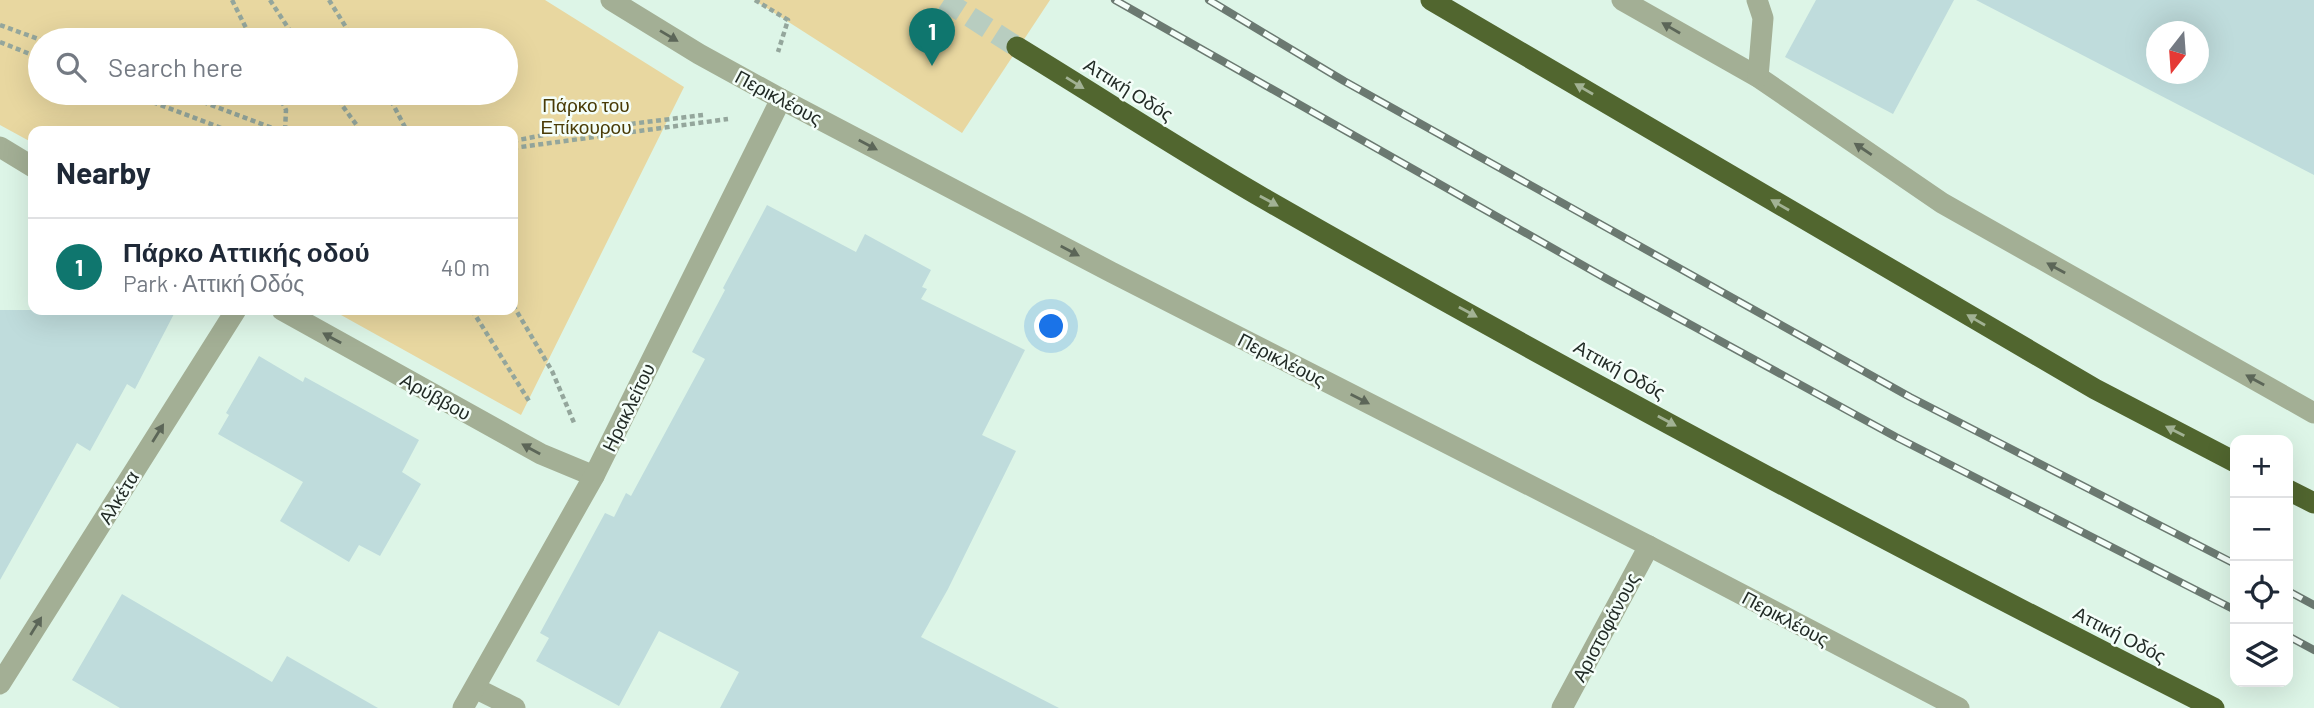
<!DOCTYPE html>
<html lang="en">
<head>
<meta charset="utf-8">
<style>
	:root { --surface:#fff; --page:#f2f2f3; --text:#1f2937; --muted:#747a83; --line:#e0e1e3; --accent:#0f766e }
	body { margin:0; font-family:Barlow,sans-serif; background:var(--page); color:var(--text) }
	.controls { position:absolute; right:21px; bottom:21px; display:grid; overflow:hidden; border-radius:14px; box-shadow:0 7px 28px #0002 }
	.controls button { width:63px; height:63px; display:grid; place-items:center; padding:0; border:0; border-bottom:2px solid var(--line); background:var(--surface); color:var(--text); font:35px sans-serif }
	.compass { position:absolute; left:2146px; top:21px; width:63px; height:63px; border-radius:50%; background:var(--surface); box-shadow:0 7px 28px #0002; rotate:197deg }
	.you { position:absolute; left:1052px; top:327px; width:24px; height:24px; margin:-18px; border:5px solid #fff; border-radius:50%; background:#1a73e8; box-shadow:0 0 0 10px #1a73e833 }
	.badge { display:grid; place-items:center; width:46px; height:46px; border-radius:50%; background:var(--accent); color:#fff; font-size:23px; font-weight:700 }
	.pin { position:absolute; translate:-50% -58px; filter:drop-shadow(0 2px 4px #0008) }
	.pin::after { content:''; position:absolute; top:37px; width:24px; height:21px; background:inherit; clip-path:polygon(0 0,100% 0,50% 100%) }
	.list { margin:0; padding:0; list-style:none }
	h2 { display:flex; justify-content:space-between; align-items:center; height:91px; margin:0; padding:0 28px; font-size:30px }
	h2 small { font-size:23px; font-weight:400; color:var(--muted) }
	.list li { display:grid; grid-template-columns:46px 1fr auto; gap:21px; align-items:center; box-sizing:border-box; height:98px; padding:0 28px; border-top:2px solid var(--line) }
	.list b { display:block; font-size:26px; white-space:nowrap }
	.list p { margin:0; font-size:23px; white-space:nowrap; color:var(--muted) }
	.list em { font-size:23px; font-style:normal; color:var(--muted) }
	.icon { flex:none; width:38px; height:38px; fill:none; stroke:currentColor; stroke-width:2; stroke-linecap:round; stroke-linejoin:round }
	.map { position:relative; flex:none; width:2314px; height:708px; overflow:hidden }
	.search { position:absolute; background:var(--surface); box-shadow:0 7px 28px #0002; left:28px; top:28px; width:490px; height:77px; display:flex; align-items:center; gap:18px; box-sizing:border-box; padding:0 24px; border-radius:38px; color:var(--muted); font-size:26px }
	.panel { position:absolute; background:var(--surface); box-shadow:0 7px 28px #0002; left:28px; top:126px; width:490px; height:189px; border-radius:14px }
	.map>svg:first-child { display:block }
	.green { fill:#e8d7a0; fill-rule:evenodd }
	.building { fill:#bfdcdc; fill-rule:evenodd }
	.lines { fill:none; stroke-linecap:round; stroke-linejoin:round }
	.highway-tunnel { stroke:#b8cdc0; stroke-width:21; stroke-dasharray:21 10; stroke-linecap:butt }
	.path { stroke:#94a69c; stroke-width:4.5; stroke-dasharray:5 3.5; stroke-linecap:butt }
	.street { stroke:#a3af95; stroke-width:21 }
	.highway { stroke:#51662f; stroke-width:21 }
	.rail-casing { stroke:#6b7971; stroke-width:8 }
	.rail { stroke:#f4fef9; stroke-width:5; stroke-dasharray:16; stroke-linecap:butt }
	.oneway { fill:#5c6658 }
	.oneway2 { fill:#a2b294 }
	.labels { text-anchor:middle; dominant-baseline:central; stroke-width:5; stroke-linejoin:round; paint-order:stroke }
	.street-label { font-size:19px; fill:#222b26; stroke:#f4fef9 }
	.park-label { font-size:19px; fill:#493b06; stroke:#f4fef9 }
</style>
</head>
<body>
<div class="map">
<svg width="2314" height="708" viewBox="0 0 2314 708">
	<rect width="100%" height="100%" fill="#ddf5e7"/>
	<g class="green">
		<path d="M 0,0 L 545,0 L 684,87 L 521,415 L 332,310 L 513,310 L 513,131 L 33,131 L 33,143 L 0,125 ZM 40,40 L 506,40 L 506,93 L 40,93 Z"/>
		<polygon points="754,0 1050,0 962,133"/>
	</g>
	<g class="building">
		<polygon points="1816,0 1954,0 1893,114 1785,57"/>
		<path d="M 1976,0 L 2314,0 L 2314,175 ZM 2157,32 L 2199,32 L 2199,74 L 2157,74 Z"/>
		<polygon points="767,205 856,252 865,234 931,270 922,287 927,289 921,299 1025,350 982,435 1016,451 948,589 921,637 1059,708 720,708 739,672 659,631 619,706 536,661 549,638 540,633 605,513 614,517 626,493 631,496 705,359 692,352 725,290 723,288"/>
		<polygon points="0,310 176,310 135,389 127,384 90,451 77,443 0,580"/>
		<polygon points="259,356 303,382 305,377 419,440 402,472 421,484 380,556 359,545 349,562 280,521 303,482 218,434 229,415 226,413"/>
		<polygon points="122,594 272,682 287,656 378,708 120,708 72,680"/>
	</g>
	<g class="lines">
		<polyline class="highway-tunnel" points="944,0 1017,47"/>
		<g class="path">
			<polyline points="232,0 252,40"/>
			<polyline points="270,0 296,40"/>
			<polyline points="329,0 354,40"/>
			<polyline points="755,0 788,20 778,52"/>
			<polyline points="0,25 41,40"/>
			<polyline points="0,42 40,58"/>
			<polyline points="129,93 229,131"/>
			<polyline points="179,93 280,131"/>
			<polyline points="278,93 286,110 285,131"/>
			<polyline points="333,93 361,131"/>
			<polyline points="387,93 407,131"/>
			<polyline points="513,141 549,134 703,115"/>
			<polyline points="513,148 728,119"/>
			<polyline points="513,305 552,371 575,425"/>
			<polyline points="472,310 529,401"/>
		</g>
		<g class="street">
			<polyline points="611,0 699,54 781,99 1111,272 1649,546 1959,708"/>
			<polyline points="1622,0 1758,77 1942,203 2314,413"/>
			<polyline points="1757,0 1763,18 1758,77"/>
			<polyline points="0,147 33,167"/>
			<polyline points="282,310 541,454 594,476"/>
			<polyline points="0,684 236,310"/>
			<polyline points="475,688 515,708"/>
			<polyline points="463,708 594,476 781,99"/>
			<polyline points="1562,708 1649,546"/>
		</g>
		<g class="highway">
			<polyline points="1431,0 2095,389 2235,462"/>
			<path d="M 1017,47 C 1099,97 1180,150 1263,198 C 1575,377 1893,546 2214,708"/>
			<polyline points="2288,490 2314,503"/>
		</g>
		<defs>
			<g id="rail">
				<polyline points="1115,0 1607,279 1896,437 2235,610"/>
				<polyline points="1209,0 1344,81 1910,397 2235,564"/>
				<polyline points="2288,591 2314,605"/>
				<polyline points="2288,636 2314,650"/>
			</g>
		</defs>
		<use href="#rail" class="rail-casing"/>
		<use href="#rail" class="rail"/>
	</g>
	<defs><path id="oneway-solid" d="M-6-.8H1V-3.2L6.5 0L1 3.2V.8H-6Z" transform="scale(1.75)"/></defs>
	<g class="oneway">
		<use href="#oneway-solid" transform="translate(1671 28) rotate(-150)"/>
		<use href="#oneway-solid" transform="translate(669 36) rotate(31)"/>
		<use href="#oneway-solid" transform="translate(868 145) rotate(28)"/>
		<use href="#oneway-solid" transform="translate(1863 149) rotate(-146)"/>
		<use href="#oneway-solid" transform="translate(1070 251) rotate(28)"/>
		<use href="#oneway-solid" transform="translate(2056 268) rotate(-151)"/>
		<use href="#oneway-solid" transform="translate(332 338) rotate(-151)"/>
		<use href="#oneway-solid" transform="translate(2255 380) rotate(-151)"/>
		<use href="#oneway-solid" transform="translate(1360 399) rotate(27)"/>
		<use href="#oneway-solid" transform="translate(158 433) rotate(-58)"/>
		<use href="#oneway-solid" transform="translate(531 449) rotate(-151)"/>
		<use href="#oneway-solid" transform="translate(36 626) rotate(-58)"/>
	</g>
	<g class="oneway2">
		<use href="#oneway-solid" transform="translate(1075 83) rotate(32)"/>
		<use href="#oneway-solid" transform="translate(1584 89) rotate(-150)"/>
		<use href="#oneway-solid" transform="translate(1269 201) rotate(29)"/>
		<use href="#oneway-solid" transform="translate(1780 205) rotate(-150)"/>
		<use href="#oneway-solid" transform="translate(1468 312) rotate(29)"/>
		<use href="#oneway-solid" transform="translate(1976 320) rotate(-150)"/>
		<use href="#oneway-solid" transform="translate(1667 421) rotate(29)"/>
		<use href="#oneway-solid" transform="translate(2175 431) rotate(-153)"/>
	</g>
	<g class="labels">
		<g class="street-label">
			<text transform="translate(1129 89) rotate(32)">Αττική Οδός</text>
			<text transform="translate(779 97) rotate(28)">Περικλέους</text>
			<text transform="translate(1282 359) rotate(27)">Περικλέους</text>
			<text transform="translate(1620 369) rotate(29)">Αττική Οδός</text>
			<text transform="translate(436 396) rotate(29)">Αρύββου</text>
			<text transform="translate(628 407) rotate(-64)">Ηρακλείτου</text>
			<text transform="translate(118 497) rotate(-58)">Αλκέτα</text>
			<text transform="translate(1786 618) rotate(28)">Περικλέους</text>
			<text transform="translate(1605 627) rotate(-62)">Αριστοφάνους</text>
			<text transform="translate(2120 634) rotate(27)">Αττική Οδός</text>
		</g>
		<g class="park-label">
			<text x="586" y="104">Πάρκο του<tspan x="586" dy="22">Επίκουρου</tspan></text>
		</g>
	</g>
</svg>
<div class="controls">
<button>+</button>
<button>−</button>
<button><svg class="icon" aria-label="locate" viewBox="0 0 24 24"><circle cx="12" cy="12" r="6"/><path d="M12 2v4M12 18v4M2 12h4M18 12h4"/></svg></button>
<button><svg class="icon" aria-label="layers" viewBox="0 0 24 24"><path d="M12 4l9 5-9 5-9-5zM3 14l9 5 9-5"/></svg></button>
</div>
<svg class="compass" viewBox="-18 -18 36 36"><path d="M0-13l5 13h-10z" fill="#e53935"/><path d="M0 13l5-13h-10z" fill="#747a83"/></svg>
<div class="you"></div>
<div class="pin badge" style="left:932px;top:66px">1</div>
<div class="search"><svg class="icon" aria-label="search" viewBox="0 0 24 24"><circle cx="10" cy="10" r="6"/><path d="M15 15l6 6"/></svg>Search here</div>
<section class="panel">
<h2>Nearby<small></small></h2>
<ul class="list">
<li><span class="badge">1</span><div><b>Πάρκο Αττικής οδού</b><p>Park · Αττική Οδός</p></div><em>40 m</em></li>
</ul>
</section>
</div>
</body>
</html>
